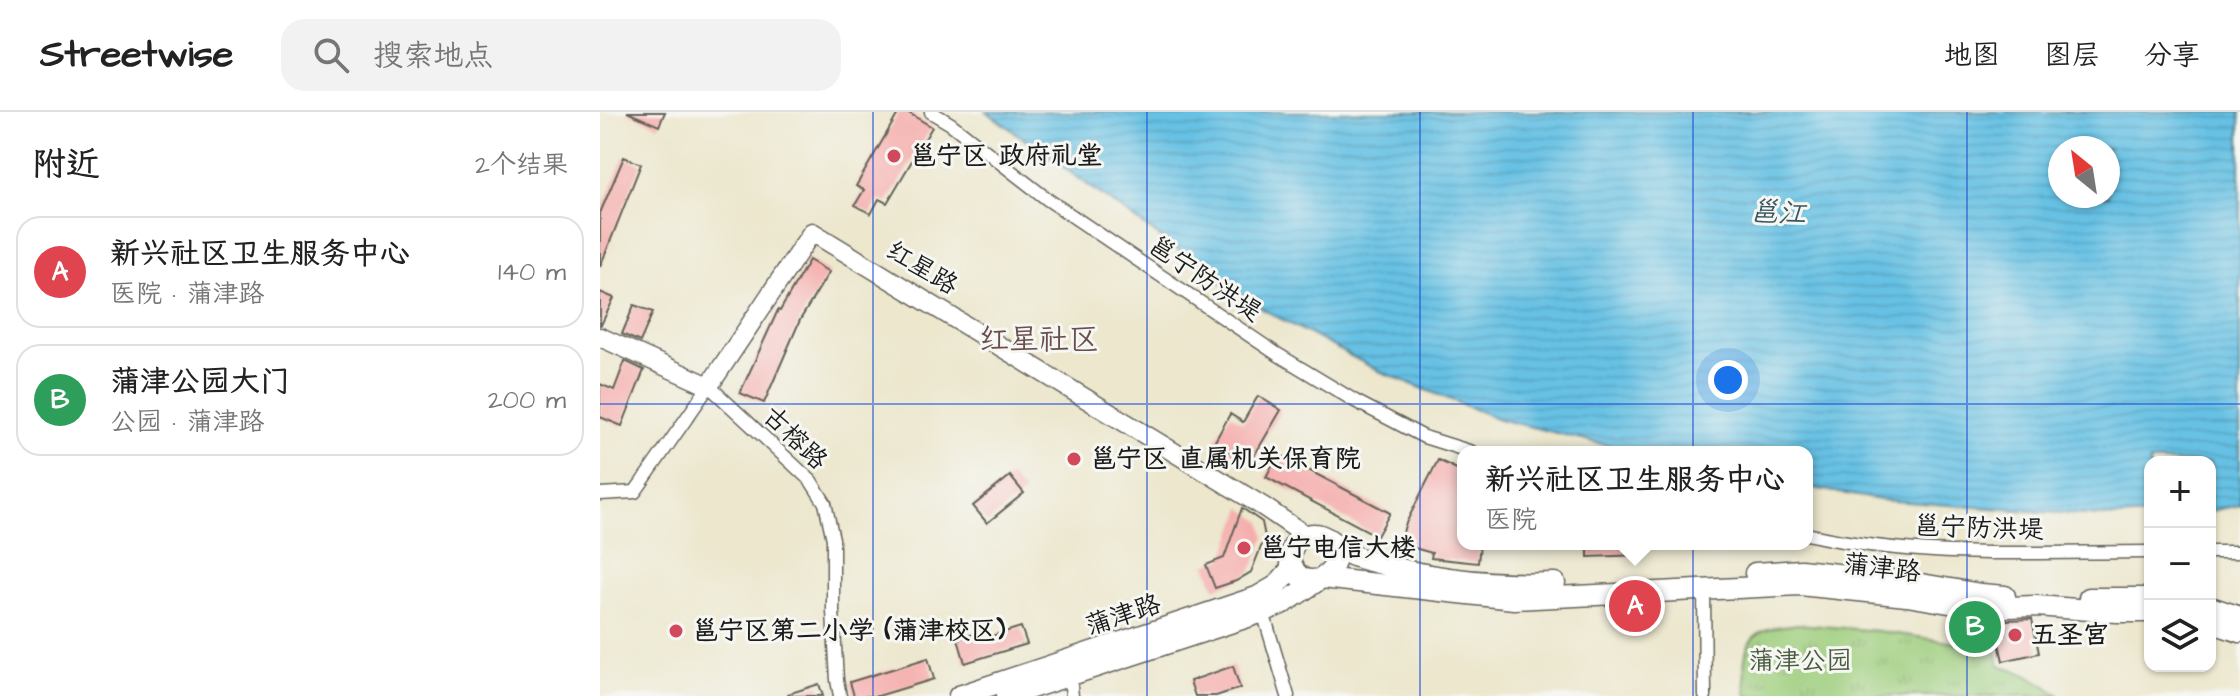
<!DOCTYPE html>
<html lang="zh">
<head>
<meta charset="utf-8">
<style>
	:root { --surface:#fff; --page:#f2f2f2; --text:#222; --muted:#767676; --line:#e0e0e0; --accent:#2563eb }
	body { margin:0; font-family:"Architects Daughter","LXGW WenKai TC",sans-serif; background:var(--page); color:var(--text) }
	.controls { position:absolute; right:24px; bottom:24px; display:grid; overflow:hidden; border-radius:16px; box-shadow:0 2px 6px #0004 }
	.controls button { width:72px; height:72px; display:grid; place-items:center; padding:0; border:0; border-bottom:2px solid var(--line); background:var(--surface); color:var(--text); font:40px sans-serif }
	.compass { position:absolute; left:1448px; top:24px; width:72px; height:72px; border-radius:50%; background:var(--surface); box-shadow:0 2px 6px #0004; rotate:330deg }
	.you { position:absolute; left:1128px; top:268px; width:28px; height:28px; margin:-20px; border:6px solid #fff; border-radius:50%; background:#1a73e8; box-shadow:0 0 0 12px #1a73e833 }
	.badge { display:grid; place-items:center; width:52px; height:52px; border-radius:50%; background:var(--accent); color:#fff; font-size:26px; font-weight:700 }
	.pin { position:absolute; translate:-50% -50%; border:4px solid #fff; box-shadow:0 2px 8px #0006 }
	.popup { position:absolute; left:857px; top:334px; width:356px; height:104px; box-sizing:border-box; display:grid; place-content:center; border-radius:16px; background:var(--surface); filter:drop-shadow(0 2px 6px #0005); font-size:26px; white-space:nowrap; color:var(--muted) }
	.popup b { font-size:30px; color:var(--text) }
	.popup::after { content:''; position:absolute; left:50%; top:100%; margin-left:-16px; border:16px solid transparent; border-top-color:var(--surface) }
	.list { margin:0; padding:0; list-style:none }
	h2 { display:flex; justify-content:space-between; align-items:center; height:104px; margin:0; padding:0 32px; font-size:34px }
	h2 small { font-size:26px; font-weight:400; color:var(--muted) }
	.list li { display:grid; grid-template-columns:52px 1fr auto; gap:24px; align-items:center; box-sizing:border-box; height:112px; margin:0 16px 16px; padding:0 16px; border:2px solid var(--line); border-radius:24px }
	.list b { display:block; font-size:30px; white-space:nowrap }
	.list p { margin:0; font-size:26px; white-space:nowrap; color:var(--muted) }
	.list em { font-size:26px; font-style:normal; color:var(--muted) }
	.icon { flex:none; width:44px; height:44px; fill:none; stroke:currentColor; stroke-width:2; stroke-linecap:round; stroke-linejoin:round }
	.map { position:relative; flex:none; width:1640px; height:584px; overflow:hidden }
	header { display:flex; align-items:center; gap:48px; box-sizing:border-box; height:112px; padding:0 40px; background:var(--surface); border-bottom:2px solid var(--line) }
	header strong { font-size:38px }
	nav { display:flex; gap:44px; margin-inline-start:auto; font-size:28px }
	.search { width:560px; height:72px; background:var(--page); display:flex; align-items:center; gap:20px; box-sizing:border-box; padding:0 28px; border-radius:24px; color:var(--muted); font-size:30px }
	main { display:flex }
	aside { flex:1; background:var(--surface) }
	.map>svg:first-child { display:block }
	.park { fill:url(#park-tufts); stroke:#5c744c; stroke-width:2 }
	.water { fill:url(#water-rules); stroke:#416e80; stroke-width:2; fill-rule:evenodd }
	.building { fill:#f5adac }
	.lines { fill:none; stroke-linecap:round; stroke-linejoin:round }
	.minor-casing { stroke:#65635a; stroke-width:15 }
	.secondary-casing { stroke:#65635a; stroke-width:21 }
	.primary-casing { stroke:#65635a; stroke-width:23 }
	.minor { stroke:#fff; stroke-width:12 }
	.secondary { stroke:#fff; stroke-width:18 }
	.primary { stroke:#fff; stroke-width:20 }
	.grid { fill:none; stroke:#1d4ed8; stroke-width:2; stroke-opacity:0.55 }
	.poi-dot { fill:#d1495b; stroke:#f6f6f2; stroke-width:3 }
	.labels { text-anchor:middle; dominant-baseline:central; stroke-width:6; stroke-linejoin:round; paint-order:stroke }
	.poi-label { font-size:26px; font-weight:bold; fill:#1c1c1c; stroke:#f6f6f2; text-anchor:start }
	.street-label { font-size:26px; fill:#1c1c1c; stroke:#f6f6f2 }
	.park-label { font-size:26px; fill:#495a3e; stroke:#f6f6f2 }
	.water-label { font-size:28px; font-style:italic; fill:#365662; stroke:#f6f6f2 }
	.quarter-label { font-size:30px; fill:#684f4e; stroke:#f6f6f2 }
</style>
</head>
<body>
<header>
<strong>Streetwise</strong>
<div class="search"><svg class="icon" aria-label="search" viewBox="0 0 24 24"><circle cx="10" cy="10" r="6"/><path d="M15 15l6 6"/></svg>搜索地点</div>
<nav><a>地图</a><a>图层</a><a>分享</a></nav>
</header>
<main>
<aside>
<h2>附近<small>2个结果</small></h2>
<ul class="list">
<li><span class="badge" style="background:#e0444e">A</span><div><b>新兴社区卫生服务中心</b><p>医院 · 蒲津路</p></div><em>140 m</em></li>
<li><span class="badge" style="background:#2e9e5b">B</span><div><b>蒲津公园大门</b><p>公园 · 蒲津路</p></div><em>200 m</em></li>
</ul>
</aside>
<div class="map">
<svg width="1640" height="584" viewBox="0 0 1640 584">
	<defs>
		<pattern id="park-tufts" width="24" height="20" patternUnits="userSpaceOnUse" patternTransform="scale(2)"><rect width="24" height="20" fill="#9dcd7c"/><path d="M3 7l-1-3M5 7V3M7 7l1-3M15 17l-1-3M17 17v-4M19 17l1-3" fill="none" stroke="#87af6b"/></pattern>
		<pattern id="water-rules" width="6" height="5" patternUnits="userSpaceOnUse" patternTransform="scale(2)"><rect width="6" height="5" fill="#66c1e4"/><path d="M0 2.5h6" fill="none" stroke="#58a5c3"/></pattern>
	</defs>
	<rect width="100%" height="100%" fill="#f6f6f2"/>
	<filter id="ink" filterUnits="userSpaceOnUse"><feTurbulence type="fractalNoise" baseFrequency=".0125" numOctaves="2"/><feDisplacementMap in="SourceGraphic" scale="16" xChannelSelector="R" yChannelSelector="G"/><feConvolveMatrix kernelMatrix="1 2 1 2 8 2 1 2 1" color-interpolation-filters="sRGB"/></filter>
	<filter id="wash" filterUnits="userSpaceOnUse"><feTurbulence type="fractalNoise" baseFrequency=".006" numOctaves="4" result="noise"/><feDisplacementMap in="SourceGraphic" scale="32" xChannelSelector="R" yChannelSelector="G"/><feGaussianBlur stdDeviation="1.8" result="paint"/><feColorMatrix in="noise" values="0 0 0 0 0 0 0 0 0 0 0 0 0 0 0 0 0 1.4 0 .05"/><feComposite in="paint" operator="in"/></filter>
	<g filter="url(#wash)">
		<rect width="100%" height="100%" fill="#ece7cd"/>
		<path class="park" d="M 1198,512 L 1278,519 L 1370,533 L 1395,533 L 1399,553 C 1422,559 1441,569 1460,584 L 1147,584 C 1144,564 1139,532 1161,520 C 1171,514 1186,514 1198,512 Z"/>
		<path class="water" d="M 387,0 L 1640,0 L 1640,393 L 1610,399 L 1610,350 L 1550,350 L 1550,403 L 1515,405 L 1280,388 L 1207,375 L 1207,340 L 1035,340 L 899,307 L 779,259 L 651,191 ZM 1460,36 L 1508,36 L 1508,84 L 1460,84 Z"/>
		<g id="blocks">
			<g class="building">
				<polygon points="27,0 65,0 59,14"/>
				<polygon points="299,0 307,0 332,15 287,91 279,87 271,102 255,93 264,78 256,74"/>
				<polygon points="24,45 41,52 0,155 0,101"/>
				<polygon points="209,148 229,160 200,208 164,291 140,281 178,198 180,199"/>
				<polygon points="0,180 14,186 1,213 0,213"/>
				<polygon points="34,193 53,200 40,230 22,222"/>
				<polygon points="25,249 44,258 22,314 0,305 0,272 14,278"/>
				<polygon points="658,284 681,298 650,351 614,331 630,302 643,310"/>
				<polygon points="678,342 790,401 777,424 666,365"/>
				<polygon points="838,348 863,360 863,432 880,432 878,451 831,446 832,441 800,432 805,413"/>
				<polygon points="410,364 424,381 387,411 373,394"/>
				<polygon points="642,396 662,410 665,425 651,460 636,469 615,476 606,453 624,446"/>
				<polygon points="988,432 1040,432 1041,443 988,445"/>
				<polygon points="1432,507 1439,541 1403,549 1397,522 1387,524 1384,509"/>
				<polygon points="421,515 427,532 365,551 358,527 380,520 382,527"/>
				<polygon points="328,546 334,567 278,584 254,584 250,570"/>
				<polygon points="633,554 640,576 616,584 595,584 590,569"/>
				<polygon points="219,572 223,584 188,584 188,582"/>
			</g>
		</g>
	</g>
	<g filter="url(#ink)">
		<use href="#blocks" fill-opacity="0" stroke="#65635a" stroke-width="2"/>
		<g class="lines">
			<defs>
				<g id="minor">
					<polyline points="331,0 351,12 447,87 677,242 755,289 824,325 872,340"/>
					<polyline points="0,382 35,380 109,274 211,369 225,391 233,427 233,499 237,568 240,584"/>
					<path d="M 1207,422 C 1319,448 1436,440 1550,440"/>
					<polyline points="1610,440 1640,440"/>
					<polyline points="1104,476 1105,584"/>
					<polyline points="663,500 688,584"/>
					<polyline points="470,564 472,584"/>
				</g>
				<polyline id="secondary" points="0,225 109,274 212,120 664,395 705,423"/>
				<g id="primary">
					<path d="M 733,432 C 746,462 707,482 693,456 C 685,440 697,421 715,422 C 726,422 740,437 751,443 C 758,446 766,448 774,450 C 832,467 895,473 955,471"/>
					<polyline points="1155,461 1201,458 1309,470 1381,482 1405,484"/>
					<polyline points="1489,486 1550,486"/>
					<polyline points="1610,495 1640,505"/>
					<polyline points="1610,510 1640,520"/>
					<polyline points="359,584 657,485 676,474 693,455"/>
					<polyline points="407,584 663,500 686,490 722,466 914,487 1200,473 1307,484 1379,496 1436,494 1517,500 1550,500"/>
				</g>
			</defs>
			<use href="#minor" class="minor-casing"/>
			<use href="#secondary" class="secondary-casing"/>
			<use href="#primary" class="primary-casing"/>
			<use href="#minor" class="minor"/>
			<use href="#secondary" class="secondary"/>
			<use href="#primary" class="primary"/>
		</g>
	</g>
	<path class="grid" d="M 273,0 L 273,584M 547,0 L 547,584M 820,0 L 820,584M 1093,0 L 1093,584M 1367,0 L 1367,584M 0,292 L 1640,292"/>
	<g class="poi-dot">
		<circle cx="294" cy="44" r="8"/>
		<circle cx="474" cy="347" r="8"/>
		<circle cx="644" cy="436" r="8"/>
		<circle cx="76" cy="519" r="8"/>
		<circle cx="1415" cy="523" r="8"/>
	</g>
	<g class="labels">
		<g class="poi-label">
			<text x="310" y="44">邕宁区 政府礼堂</text>
			<text x="490" y="347">邕宁区 直属机关保育院</text>
			<text x="660" y="436">邕宁电信大楼</text>
			<text x="92" y="519">邕宁区第二小学 (蒲津校区)</text>
			<text x="1431" y="523">五圣宫</text>
		</g>
		<g class="street-label">
			<text transform="translate(322 156) rotate(31)">红星路</text>
			<text transform="translate(605 167) rotate(34)">邕宁防洪堤</text>
			<text transform="translate(195 326) rotate(44)">古榕路</text>
			<text transform="translate(1379 416) rotate(2)">邕宁防洪堤</text>
			<text transform="translate(1282 456) rotate(7)">蒲津路</text>
			<text transform="translate(523 503) rotate(-18)">蒲津路</text>
		</g>
		<g class="park-label">
			<text x="1200" y="549">蒲津公园</text>
		</g>
		<g class="water-label">
			<text transform="translate(1178 101) rotate(3)">邕江</text>
		</g>
		<g class="quarter-label">
			<text x="439" y="228">红星社区</text>
		</g>
	</g>
</svg>
<div class="controls">
<button>+</button>
<button>−</button>
<button><svg class="icon" aria-label="layers" viewBox="0 0 24 24"><path d="M12 4l9 5-9 5-9-5zM3 14l9 5 9-5"/></svg></button>
</div>
<svg class="compass" viewBox="-18 -18 36 36"><path d="M0-13l5 13h-10z" fill="#e53935"/><path d="M0 13l5-13h-10z" fill="#767676"/></svg>
<div class="you"></div>
<div class="pin badge" style="left:1035px;top:494px;background:#e0444e">A</div>
<div class="popup"><b>新兴社区卫生服务中心</b>医院</div>
<div class="pin badge" style="left:1375px;top:515px;background:#2e9e5b">B</div>
</div>
</main>
</body>
</html>
